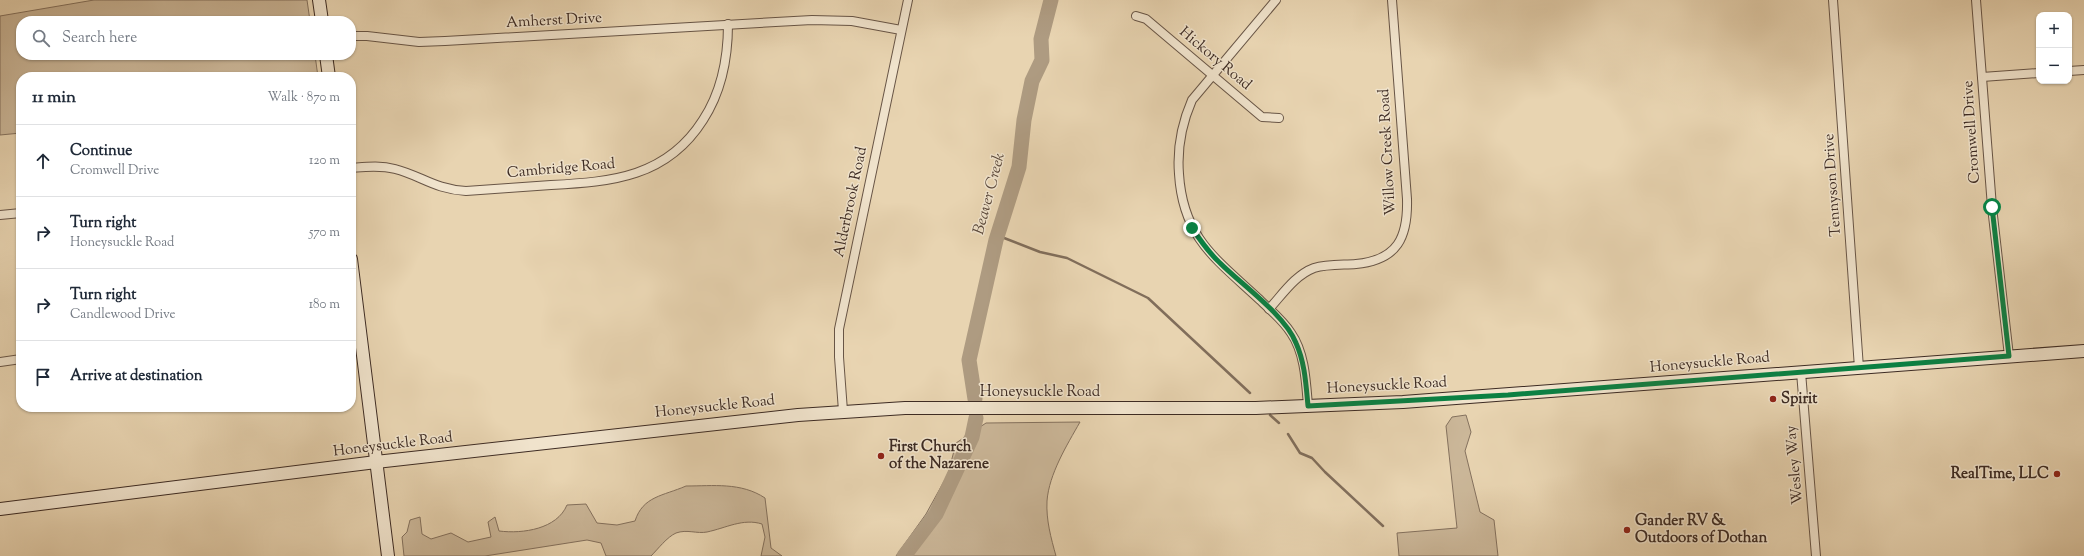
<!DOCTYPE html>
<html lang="en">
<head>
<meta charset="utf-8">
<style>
	:root { --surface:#fff; --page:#f6f6f7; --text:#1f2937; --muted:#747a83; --line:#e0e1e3 }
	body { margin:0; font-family:"Sorts Mill Goudy",serif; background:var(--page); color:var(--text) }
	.controls { position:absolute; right:12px; top:12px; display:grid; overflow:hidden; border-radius:8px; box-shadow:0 1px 3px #0004 }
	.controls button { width:36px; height:36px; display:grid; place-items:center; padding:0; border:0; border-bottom:1px solid var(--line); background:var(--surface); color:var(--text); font:20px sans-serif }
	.stop { position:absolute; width:12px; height:12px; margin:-9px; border:3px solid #0b8043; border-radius:50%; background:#fff }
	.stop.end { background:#0b8043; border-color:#fff; box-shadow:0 1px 4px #0008 }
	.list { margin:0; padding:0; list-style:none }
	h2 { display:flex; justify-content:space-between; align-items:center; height:52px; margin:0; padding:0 16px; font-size:17px }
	h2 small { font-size:13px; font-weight:400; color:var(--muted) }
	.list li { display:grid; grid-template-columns:26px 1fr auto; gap:12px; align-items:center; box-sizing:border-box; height:72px; padding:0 16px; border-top:1px solid var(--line) }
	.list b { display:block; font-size:15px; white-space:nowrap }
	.list p { margin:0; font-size:13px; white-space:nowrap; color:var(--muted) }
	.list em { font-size:13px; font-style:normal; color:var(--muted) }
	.icon { flex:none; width:22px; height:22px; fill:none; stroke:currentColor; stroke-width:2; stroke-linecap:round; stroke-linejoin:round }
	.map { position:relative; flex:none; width:2084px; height:556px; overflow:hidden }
	.search { position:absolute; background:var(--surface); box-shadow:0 1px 3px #0004; left:16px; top:16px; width:340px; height:44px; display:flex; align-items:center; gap:10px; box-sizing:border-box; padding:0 14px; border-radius:16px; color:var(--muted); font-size:15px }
	.panel { position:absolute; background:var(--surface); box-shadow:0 1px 3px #0004; left:16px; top:72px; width:340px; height:340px; border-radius:16px }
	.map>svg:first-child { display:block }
	.green { fill:#cbb799; stroke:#84715e }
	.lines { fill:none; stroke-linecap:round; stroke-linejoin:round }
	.stream { stroke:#816e5b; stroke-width:2.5 }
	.river { stroke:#ae9b81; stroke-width:15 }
	.street-casing { stroke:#685546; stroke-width:10 }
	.secondary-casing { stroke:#3d2b23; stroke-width:14 }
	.street { stroke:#f0e3cc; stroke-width:8 }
	.secondary { stroke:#f0e3cc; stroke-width:12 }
	.route { stroke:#0b8043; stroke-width:5 }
	.poi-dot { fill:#8f2418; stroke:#f0e3cc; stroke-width:1.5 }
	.labels { text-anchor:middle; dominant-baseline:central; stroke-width:3; stroke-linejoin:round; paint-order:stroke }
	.street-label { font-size:15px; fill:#3d2b23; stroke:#f0e3cc }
	.poi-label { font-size:15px; font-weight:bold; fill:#3d2b23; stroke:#f0e3cc; text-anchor:start }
	.water-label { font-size:16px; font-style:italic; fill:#59473a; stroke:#f0e3cc }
</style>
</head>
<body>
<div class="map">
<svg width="2084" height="556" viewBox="0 0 2084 556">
	<rect width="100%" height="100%" fill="#e8d4b1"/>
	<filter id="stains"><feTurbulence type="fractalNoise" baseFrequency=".005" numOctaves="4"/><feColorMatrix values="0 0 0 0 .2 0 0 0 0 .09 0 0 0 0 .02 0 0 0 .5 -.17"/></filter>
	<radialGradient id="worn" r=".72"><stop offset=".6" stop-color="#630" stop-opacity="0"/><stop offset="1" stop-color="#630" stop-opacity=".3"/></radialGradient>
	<g class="green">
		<polygon points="94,0 307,0 310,21 21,21 21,55 315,55 318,77 21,77 21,133 0,135 0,16"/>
		<polygon points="1466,415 1471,432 1465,451 1480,512 1494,520 1498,556 1399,556 1397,533 1457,528 1446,426 1452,417"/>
		<path d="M 1080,422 C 1067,445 1049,474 1047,501 C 1046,520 1051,538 1056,556 L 896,556 L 926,514 L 948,474 L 956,443 L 986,423 Z"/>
		<path d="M 686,486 C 713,486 741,482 765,498 L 771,548 L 782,556 L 761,556 L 765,537 L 762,524 C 743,518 726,528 707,532 C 697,534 687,529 676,533 C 667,537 658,549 651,556 L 606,556 L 601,543 L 587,540 L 485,556 L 404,556 L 402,537 L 407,532 L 410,520 L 420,517 L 422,534 L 431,539 L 451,533 L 468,542 L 491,537 L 488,522 L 495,517 L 499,531 C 523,534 557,529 567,505 L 586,504 L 597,523 L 617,525 L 635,521 C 643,496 663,496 686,486 Z"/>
	</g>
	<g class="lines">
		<g class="stream">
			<polyline points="999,236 1040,252 1067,258 1148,298 1250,393"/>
			<polyline points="1270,415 1279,423"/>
			<polyline points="1288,434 1300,453 1312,458 1325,472 1383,526"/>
		</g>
		<g class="river">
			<polyline points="975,399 969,360 996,240 1019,167 1024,120 1032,81 1042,60 1041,39 1051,0"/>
			<polyline points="904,556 936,514 972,437 976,418"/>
		</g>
		<defs>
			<g id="street">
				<path d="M 1276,0 L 1192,100 C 1182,123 1177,149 1179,174 C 1183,238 1216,259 1260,300 C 1270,310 1283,320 1291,333 C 1305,353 1306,382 1308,406"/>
				<polyline points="1833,0 1859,368"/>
				<polyline points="1976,0 1992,207 2009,356"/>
				<polyline points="1136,16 1146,19 1262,117 1279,118"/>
				<polyline points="351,36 367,36 419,42 445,41 812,20 852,21 901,30"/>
				<polyline points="2069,71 2084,70"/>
				<polyline points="1982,77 2039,73"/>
				<path d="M 351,168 C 365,167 380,165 395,169 C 422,176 434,189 466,191 C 494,189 523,187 551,185 C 612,182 667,177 703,120 C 722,91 728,59 728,24"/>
				<polyline points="0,215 21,213"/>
				<path d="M 1269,309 C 1282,295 1295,275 1314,268 C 1327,264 1343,265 1356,264 C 1398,260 1408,237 1407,199 L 1392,0"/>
				<polyline points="0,362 21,359"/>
				<polyline points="1801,372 1816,556"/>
				<polyline points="843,411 839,357 839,329 908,0"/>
			</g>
			<g id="secondary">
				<polyline points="319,0 322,21"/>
				<polyline points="326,55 329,77"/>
				<polyline points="351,259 388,556"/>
				<polyline points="0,509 376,462 798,415 905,408 1256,408 1403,402 2084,351"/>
			</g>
		</defs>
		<use href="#street" class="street-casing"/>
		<use href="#secondary" class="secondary-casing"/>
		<use href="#street" class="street"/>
		<use href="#secondary" class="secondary"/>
	</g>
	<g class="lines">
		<path class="route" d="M 1192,228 C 1200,240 1209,253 1220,263 C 1242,285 1285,315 1296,343 C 1305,363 1306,385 1308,406 L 1508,395 L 2009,356 L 1992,207"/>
	</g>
	<g class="poi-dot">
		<circle cx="1773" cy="399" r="4"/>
		<circle cx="881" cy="456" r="4"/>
		<circle cx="2057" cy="474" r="4"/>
		<circle cx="1627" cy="530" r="4"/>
	</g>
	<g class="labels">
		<g class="street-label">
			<text transform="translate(554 21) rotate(-3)">Amherst Drive</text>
			<text transform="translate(1215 59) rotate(40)">Hickory Road</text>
			<text transform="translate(1972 132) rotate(-94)">Cromwell Drive</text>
			<text transform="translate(1388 152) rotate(-93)">Willow Creek Road</text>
			<text transform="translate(561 169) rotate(-5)">Cambridge Road</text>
			<text transform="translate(1833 185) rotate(-94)">Tennyson Drive</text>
			<text transform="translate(851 202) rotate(-78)">Alderbrook Road</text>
			<text transform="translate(1710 363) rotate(-5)">Honeysuckle Road</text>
			<text transform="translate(1387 386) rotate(-3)">Honeysuckle Road</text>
			<text x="1040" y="392">Honeysuckle Road</text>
			<text transform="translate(715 407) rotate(-6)">Honeysuckle Road</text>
			<text transform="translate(393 445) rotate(-7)">Honeysuckle Road</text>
			<text transform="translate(1795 465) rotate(-95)">Wesley Way</text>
		</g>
		<g class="poi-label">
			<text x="1781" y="399">Spirit</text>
			<text x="889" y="447">First Church<tspan x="889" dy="17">of the Nazarene</tspan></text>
			<text x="2049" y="474" text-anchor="end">RealTime, LLC</text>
			<text x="1635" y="521">Gander RV &amp;<tspan x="1635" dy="17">Outdoors of Dothan</tspan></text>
		</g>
		<g class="water-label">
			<text transform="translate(990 194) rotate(-75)">Beaver Creek</text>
		</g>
	</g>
	<rect width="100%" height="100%" filter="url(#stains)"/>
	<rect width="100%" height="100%" fill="url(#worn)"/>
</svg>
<div class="controls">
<button>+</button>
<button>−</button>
</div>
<div class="stop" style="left:1992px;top:207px"></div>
<div class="stop end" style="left:1192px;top:228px"></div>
<div class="search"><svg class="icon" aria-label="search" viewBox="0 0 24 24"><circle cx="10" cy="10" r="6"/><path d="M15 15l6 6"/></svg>Search here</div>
<section class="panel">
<h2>11 min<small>Walk · 870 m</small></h2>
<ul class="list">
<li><svg class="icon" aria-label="ahead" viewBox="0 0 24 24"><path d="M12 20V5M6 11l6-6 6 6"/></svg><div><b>Continue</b><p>Cromwell Drive</p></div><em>120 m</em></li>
<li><svg class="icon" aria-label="right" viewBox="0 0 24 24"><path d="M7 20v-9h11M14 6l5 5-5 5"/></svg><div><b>Turn right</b><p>Honeysuckle Road</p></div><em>570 m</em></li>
<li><svg class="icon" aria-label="right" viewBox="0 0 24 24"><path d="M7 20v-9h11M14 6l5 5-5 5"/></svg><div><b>Turn right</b><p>Candlewood Drive</p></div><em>180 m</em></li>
<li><svg class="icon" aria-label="arrive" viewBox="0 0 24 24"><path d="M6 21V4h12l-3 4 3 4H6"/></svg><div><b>Arrive at destination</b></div></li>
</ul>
</section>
</div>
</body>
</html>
